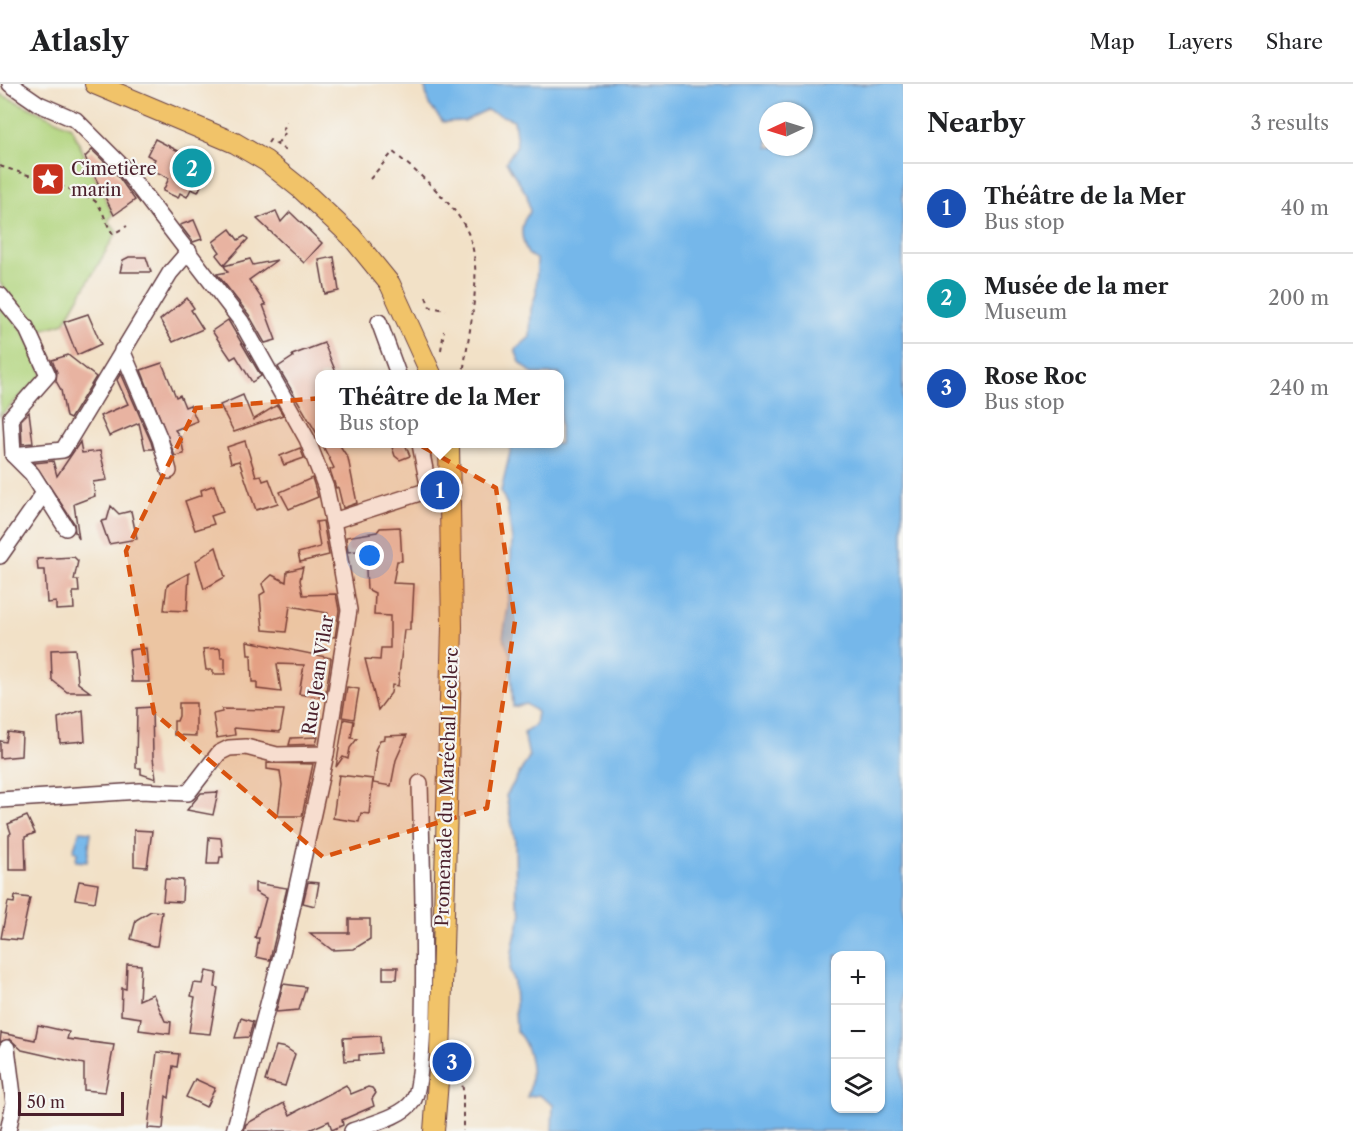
<!DOCTYPE html>
<html lang="en">
<head>
<meta charset="utf-8">
<style>
	:root { --surface:#fff; --page:#f2f2f2; --text:#202124; --muted:#757577; --line:#e0e0e0; --accent:#c8321e }
	body { margin:0; font-family:"Libre Caslon Text",serif; background:var(--page); color:var(--text) }
	.controls { position:absolute; right:18px; bottom:18px; display:grid; overflow:hidden; border-radius:12px; box-shadow:0 2px 4px #0004 }
	.controls button { width:54px; height:54px; display:grid; place-items:center; padding:0; border:0; border-bottom:2px solid var(--line); background:var(--surface); color:var(--text); font:30px sans-serif }
	.compass { position:absolute; left:759px; top:18px; width:54px; height:54px; border-radius:50%; background:var(--surface); box-shadow:0 2px 4px #0004; rotate:266deg }
	.scale { position:absolute; left:18px; bottom:15px; width:106px; box-sizing:border-box; padding-left:6px; border:3px solid #4a1f2b; border-top:0; font-size:16px; line-height:21px; white-space:nowrap; color:#4a1f2b; -webkit-text-stroke:4px #f6f6f2; paint-order:stroke }
	.you { position:absolute; left:370px; top:472px; width:21px; height:21px; margin:-15px; border:4px solid #fff; border-radius:50%; background:#1a73e8; box-shadow:0 0 0 9px #1a73e833 }
	.badge { display:grid; place-items:center; width:39px; height:39px; border-radius:50%; background:var(--accent); color:#fff; font-size:20px; font-weight:700 }
	.pin { position:absolute; translate:-50% -50%; border:3px solid #fff; box-shadow:0 2px 6px #0006 }
	.popup { position:absolute; left:315px; top:286px; width:249px; height:78px; box-sizing:border-box; display:grid; place-content:center; border-radius:12px; background:var(--surface); filter:drop-shadow(0 2px 4px #0005); font-size:20px; white-space:nowrap; color:var(--muted) }
	.popup b { font-size:22px; color:var(--text) }
	.popup::after { content:''; position:absolute; left:50%; top:100%; margin-left:-12px; border:12px solid transparent; border-top-color:var(--surface) }
	.list { margin:0; padding:0; list-style:none }
	h2 { display:flex; justify-content:space-between; align-items:center; height:78px; margin:0; padding:0 24px; font-size:26px }
	h2 small { font-size:20px; font-weight:400; color:var(--muted) }
	.list li { display:grid; grid-template-columns:39px 1fr auto; gap:18px; align-items:center; box-sizing:border-box; height:90px; padding:0 24px; border-top:2px solid var(--line) }
	.list b { display:block; font-size:22px; white-space:nowrap }
	.list p { margin:0; font-size:20px; white-space:nowrap; color:var(--muted) }
	.list em { font-size:20px; font-style:normal; color:var(--muted) }
	.icon { flex:none; width:33px; height:33px; fill:none; stroke:currentColor; stroke-width:2; stroke-linecap:round; stroke-linejoin:round }
	.map { position:relative; flex:none; width:903px; height:1047px; overflow:hidden }
	header { display:flex; align-items:center; gap:36px; box-sizing:border-box; height:84px; padding:0 30px; background:var(--surface); border-bottom:2px solid var(--line) }
	header strong { font-size:28px }
	nav { display:flex; gap:33px; margin-inline-start:auto; font-size:21px }
	main { display:flex }
	aside { flex:1; background:var(--surface) }
	.map>svg:first-child { display:block }
	.green { fill:#b1d47d; stroke:#7e7a54; stroke-width:1.5 }
	.water { fill:#74b7ea; stroke:#5f6b8a; stroke-width:1.5; fill-rule:evenodd }
	.building { fill:#e8b3a1 }
	.lines { fill:none; stroke-linecap:round; stroke-linejoin:round }
	.minor-casing { stroke:#633c42; stroke-width:18 }
	.major-casing { stroke:#633c42; stroke-width:22 }
	.path { stroke:#633c42; stroke-width:2; stroke-dasharray:4.5 4.5; stroke-linecap:butt }
	.minor { stroke:#fff; stroke-width:15 }
	.major { stroke:#f1c369; stroke-width:20 }
	.marked { fill:#d8530f; fill-opacity:0.2; stroke:#d8530f; stroke-width:4.5; stroke-dasharray:12 8; stroke-linejoin:round }
	.labels { text-anchor:middle; dominant-baseline:central; stroke-width:4.5; stroke-linejoin:round; paint-order:stroke }
	.poi-label { font-size:18px; fill:#4a1f2b; stroke:#f6f6f2; text-anchor:start }
	.street-label { font-size:18px; fill:#4a1f2b; stroke:#f6f6f2 }
</style>
</head>
<body>
<header>
<strong>Atlasly</strong>
<nav><a>Map</a><a>Layers</a><a>Share</a></nav>
</header>
<main>
<div class="map">
<svg width="903" height="1047" viewBox="0 0 903 1047">
	<rect width="100%" height="100%" fill="#f6f6f2"/>
	<filter id="ink" filterUnits="userSpaceOnUse"><feTurbulence type="fractalNoise" baseFrequency=".0167" numOctaves="2"/><feDisplacementMap in="SourceGraphic" scale="12" xChannelSelector="R" yChannelSelector="G"/><feConvolveMatrix kernelMatrix="1 2 1 2 8 2 1 2 1" color-interpolation-filters="sRGB"/></filter>
	<filter id="wash" filterUnits="userSpaceOnUse"><feTurbulence type="fractalNoise" baseFrequency=".008" numOctaves="4" result="noise"/><feDisplacementMap in="SourceGraphic" scale="24" xChannelSelector="R" yChannelSelector="G"/><feGaussianBlur stdDeviation="1.35" result="paint"/><feColorMatrix in="noise" values="0 0 0 0 0 0 0 0 0 0 0 0 0 0 0 0 0 1.4 0 .05"/><feComposite in="paint" operator="in"/></filter>
	<g filter="url(#wash)">
		<rect width="100%" height="100%" fill="#f2e1c7"/>
		<g class="green">
			<polygon points="0,10 71,43 113,131 108,137 117,148 64,239 38,247 0,199"/>
			<polygon points="0,220 24,248 43,290 0,332"/>
		</g>
		<g class="water">
			<path d="M 424,0 L 903,0 L 903,1047 L 552,1047 L 553,1021 L 539,1011 L 527,1013 C 535,993 532,963 516,947 L 514,899 L 510,886 L 513,862 L 521,829 L 516,814 L 515,756 L 506,712 L 529,673 L 524,649 L 535,641 L 537,628 L 526,620 L 513,623 L 510,571 L 503,553 L 508,523 L 512,456 L 507,421 L 501,407 L 512,360 L 560,360 L 560,290 L 533,290 L 520,278 L 515,266 L 530,253 L 531,225 L 536,210 L 537,176 L 528,170 C 521,154 518,141 530,128 L 527,111 L 506,78 L 517,61 L 514,36 L 486,26 L 465,37 L 443,38 L 429,21 ZM 768,27 L 804,27 L 804,63 L 768,63 ZM 836,872 L 880,872 L 880,1024 L 836,1024 Z"/>
			<polygon points="80,747 91,748 87,778 76,777 77,768 73,767"/>
		</g>
		<g id="blocks">
			<g class="building">
				<polygon points="155,55 210,83 198,108 191,105 187,113 180,109 178,114 163,107 169,94 150,85 155,75 147,71"/>
				<polygon points="92,66 115,88 135,116 114,131 85,73"/>
				<polygon points="276,127 281,138 290,128 322,159 304,179 257,135"/>
				<polygon points="194,136 202,155 193,158 180,141"/>
				<polygon points="230,145 238,156 245,152 248,155 224,181 216,171 220,168 213,158"/>
				<polygon points="129,173 146,173 151,188 120,188 123,176"/>
				<polygon points="334,173 339,207 325,210 319,176"/>
				<polygon points="250,175 253,181 277,176 249,196 266,221 263,221 276,256 265,259 249,231 217,190 228,188 224,182"/>
				<polygon points="187,214 194,224 191,226 203,245 173,258 160,236"/>
				<polygon points="88,230 101,260 77,271 64,238"/>
				<polygon points="228,236 261,292 252,298 236,272 231,275 212,247"/>
				<polygon points="324,259 337,291 320,291 320,355 278,283 293,273 292,271"/>
				<polygon points="68,271 96,293 70,335 66,333 61,306 56,297 57,288 52,276"/>
				<polygon points="162,279 176,313 180,311 185,323 190,321 197,337 175,346 181,354 184,370 175,372 141,286"/>
				<polygon points="121,289 151,358 153,365 145,365 139,339 109,352 100,332 128,320 117,296"/>
				<polygon points="243,311 253,336 277,321 283,331 234,348 220,321"/>
				<polygon points="29,328 33,359 22,360 21,336"/>
				<polygon points="245,357 256,392 261,391 263,397 269,395 278,419 256,426 239,377 231,379 227,363"/>
				<polygon points="80,358 82,369 100,367 107,396 93,398 95,412 74,420 79,455 75,448 74,439 34,379 53,377 57,392"/>
				<polygon points="322,360 339,360 348,374 357,419 343,424 338,403 336,404 330,386 334,384"/>
				<polygon points="391,360 405,360 410,372 400,376 395,372"/>
				<polygon points="300,364 304,374 284,381 280,372"/>
				<polygon points="312,394 318,413 289,425 280,408"/>
				<polygon points="214,401 223,428 211,432 214,440 195,446 185,417 202,411 201,406"/>
				<polygon points="111,422 119,430 131,427 137,455 109,460 101,437 107,436"/>
				<polygon points="323,437 329,471 300,478 298,469 320,463 316,438"/>
				<polygon points="400,443 402,477 397,477 393,499 414,500 412,538 410,538 410,546 404,546 398,602 392,601 391,609 378,626 365,575 380,576 381,564 390,564 390,532 374,531 375,509 367,505 365,466 348,468 346,453 377,448 380,444"/>
				<polygon points="216,463 225,493 204,505 196,477"/>
				<polygon points="74,473 78,477 74,496 78,496 79,508 73,508 74,525 56,526 56,518 47,519 45,486 38,486 37,475"/>
				<polygon points="303,483 300,496 303,511 336,510 339,526 335,553 326,552 328,529 290,522 286,548 263,546 260,511 265,508 262,500 272,491 286,498 287,487"/>
				<polygon points="189,489 187,527 164,526 167,501"/>
				<polygon points="247,557 331,574 325,614 299,610 304,581 277,580 281,608 257,605 257,598 252,598 251,571 248,571"/>
				<polygon points="146,564 149,598 132,598 129,566"/>
				<polygon points="220,564 221,574 225,574 225,590 213,590 213,586 206,586 203,565"/>
				<polygon points="75,565 78,599 90,608 67,608 52,596 51,566"/>
				<polygon points="347,603 359,605 354,635 342,633"/>
				<polygon points="179,619 196,619 196,652 174,651 174,637 177,637 179,632"/>
				<polygon points="152,623 153,674 156,695 141,690 141,684 136,684 137,624"/>
				<polygon points="222,625 284,626 280,648 234,644 235,651 217,654 213,630 222,628"/>
				<polygon points="83,626 85,657 60,659 58,634"/>
				<polygon points="344,635 354,637 351,654 357,655 350,664 348,675 343,673 336,683"/>
				<polygon points="8,648 22,650 21,672 0,674 0,657 6,658"/>
				<polygon points="407,651 396,676 391,702 373,699 377,667 375,666 380,656 385,655 385,652"/>
				<polygon points="318,653 316,660 289,661 291,654"/>
				<polygon points="267,679 313,680 302,732 278,732 282,701 280,687 267,685"/>
				<polygon points="339,691 373,695 369,730 361,729 359,738 333,734"/>
				<polygon points="218,708 213,731 187,726 201,709"/>
				<polygon points="27,732 35,749 25,753 26,786 9,786 9,751 11,749 8,740"/>
				<polygon points="134,746 152,747 147,783 134,782"/>
				<polygon points="209,753 221,754 223,773 220,773 219,780 207,780"/>
				<polygon points="165,795 183,796 182,818 163,817"/>
				<polygon points="79,797 98,800 95,818 75,815"/>
				<polygon points="308,798 319,799 315,822 303,819"/>
				<polygon points="255,799 287,804 270,876 256,873 259,854 255,854 266,814 255,808"/>
				<polygon points="15,812 30,814 21,856 1,854 8,818 14,819"/>
				<polygon points="151,827 162,828 157,862 154,862 131,855 136,836"/>
				<polygon points="349,835 370,835 370,855 354,865 332,866 310,849 349,849"/>
				<polygon points="127,880 141,881 139,916 153,910 165,937 171,938 170,950 139,946 141,934 121,931 122,904 126,905"/>
				<polygon points="383,883 398,883 397,895 383,895"/>
				<polygon points="206,887 217,889 215,903 218,904 210,950 189,948 195,913 191,912 194,899 203,900"/>
				<polygon points="283,900 306,903 299,926 276,928"/>
				<polygon points="241,934 253,938 249,953 235,954"/>
				<polygon points="38,941 69,948 67,955 114,961 105,1008 84,1006 84,980 22,966 10,955 0,958 1,949 35,956"/>
				<polygon points="380,952 381,969 359,971 359,976 345,977 343,954"/>
				<polygon points="276,962 286,964 295,970 285,1002 265,997"/>
				<polygon points="157,968 179,970 177,983 173,982 169,1014 166,1012 163,1045 148,1044"/>
				<polygon points="195,995 215,1004 206,1023 186,1013"/>
				<polygon points="346,1001 351,1010 368,1003 372,1004 376,1009 372,1015 374,1022 342,1036 343,1041 332,1046 329,1037 307,1047 244,1047 246,1040 284,1019 290,1031"/>
			</g>
		</g>
	</g>
	<g filter="url(#ink)">
		<use href="#blocks" fill-opacity="0" stroke="#633c42" stroke-width="1.5"/>
		<g class="lines">
			<defs>
				<g id="minor">
					<polyline points="10,0 39,20 76,36 122,82 241,237 307,355 326,404 333,437 349,526 326,670 285,857 234,1047"/>
					<polyline points="0,211 26,243 48,291 11,333 13,371 63,366 170,189 189,167"/>
					<polyline points="379,238 398,290"/>
					<polyline points="122,266 160,355 169,387"/>
					<polyline points="13,371 32,390 66,444"/>
					<polyline points="333,437 429,406 420,360"/>
					<polyline points="0,472 44,409"/>
					<polyline points="0,716 140,707 188,709 219,669 229,664 246,663 277,671 326,670"/>
					<polyline points="7,964 14,1019 8,1047"/>
					<path d="M 352,1047 C 370,1040 402,1033 413,1017 C 431,992 421,746 420,699"/>
				</g>
				<g id="major">
					<polyline points="95,0 235,59 266,77 301,105 351,152 390,200 431,290"/>
					<polyline points="434,1047 440,972 452,543 449,360"/>
				</g>
			</defs>
			<use href="#minor" class="minor-casing"/>
			<use href="#major" class="major-casing"/>
			<g class="path">
				<polyline points="268,59 270,56 285,66 284,69"/>
				<polyline points="277,60 286,48 283,46 287,38"/>
				<path d="M 0,82 C 17,88 87,108 96,118 C 105,129 105,139 113,150 L 127,142"/>
				<path d="M 370,95 L 393,68 C 417,88 456,120 468,149 C 485,189 468,249 463,290"/>
				<polyline points="426,213 430,223 446,226"/>
				<polyline points="441,266 444,247"/>
				<polyline points="458,966 463,1006 463,1047"/>
			</g>
			<use href="#minor" class="minor"/>
			<use href="#major" class="major"/>
		</g>
	</g>
	<path class="marked" d="M 335,313 L 496,404 L 515,537 L 487,724 L 323,773 L 154,629 L 126,467 L 196,324 Z"/>
	<defs>
		<symbol id="sight-square" viewBox="-11 -11 22 22"><rect x="-9" y="-9" width="18" height="18" rx="4" fill="#c8321e" stroke="#f6f6f2"/><path d="M0-6L1.8-2.2L6-1.7L2.9 1.2L3.7 5.4L0 3.3L-3.7 5.4L-2.9 1.2L-6-1.7L-1.8-2.2Z" fill="#fff"/></symbol>
	</defs>
	<g fill-rule="evenodd">
		<use href="#sight-square" x="29" y="76" width="38" height="38"/>
	</g>
	<g class="labels">
		<g class="poi-label">
			<text x="71" y="85">Cimetière<tspan x="71" dy="21">marin</tspan></text>
		</g>
		<g class="street-label">
			<text transform="translate(318 591) rotate(-81)">Rue Jean Vilar</text>
			<text transform="translate(447 703) rotate(-88)">Promenade du Maréchal Leclerc</text>
		</g>
	</g>
</svg>
<div class="controls">
<button>+</button>
<button>−</button>
<button><svg class="icon" aria-label="layers" viewBox="0 0 24 24"><path d="M12 4l9 5-9 5-9-5zM3 14l9 5 9-5"/></svg></button>
</div>
<svg class="compass" viewBox="-18 -18 36 36"><path d="M0-13l5 13h-10z" fill="#e53935"/><path d="M0 13l5-13h-10z" fill="#757577"/></svg>
<div class="scale">50 m</div>
<div class="you"></div>
<div class="pin badge" style="left:440px;top:406px;background:#1a4fb4">1</div>
<div class="popup"><b>Théâtre de la Mer</b>Bus stop</div>
<div class="pin badge" style="left:192px;top:84px;background:#0f9aa8">2</div>
<div class="pin badge" style="left:452px;top:978px;background:#1a4fb4">3</div>
</div>
<aside>
<h2>Nearby<small>3 results</small></h2>
<ul class="list">
<li><span class="badge" style="background:#1a4fb4">1</span><div><b>Théâtre de la Mer</b><p>Bus stop</p></div><em>40 m</em></li>
<li><span class="badge" style="background:#0f9aa8">2</span><div><b>Musée de la mer</b><p>Museum</p></div><em>200 m</em></li>
<li><span class="badge" style="background:#1a4fb4">3</span><div><b>Rose Roc</b><p>Bus stop</p></div><em>240 m</em></li>
</ul>
</aside>
</main>
</body>
</html>
